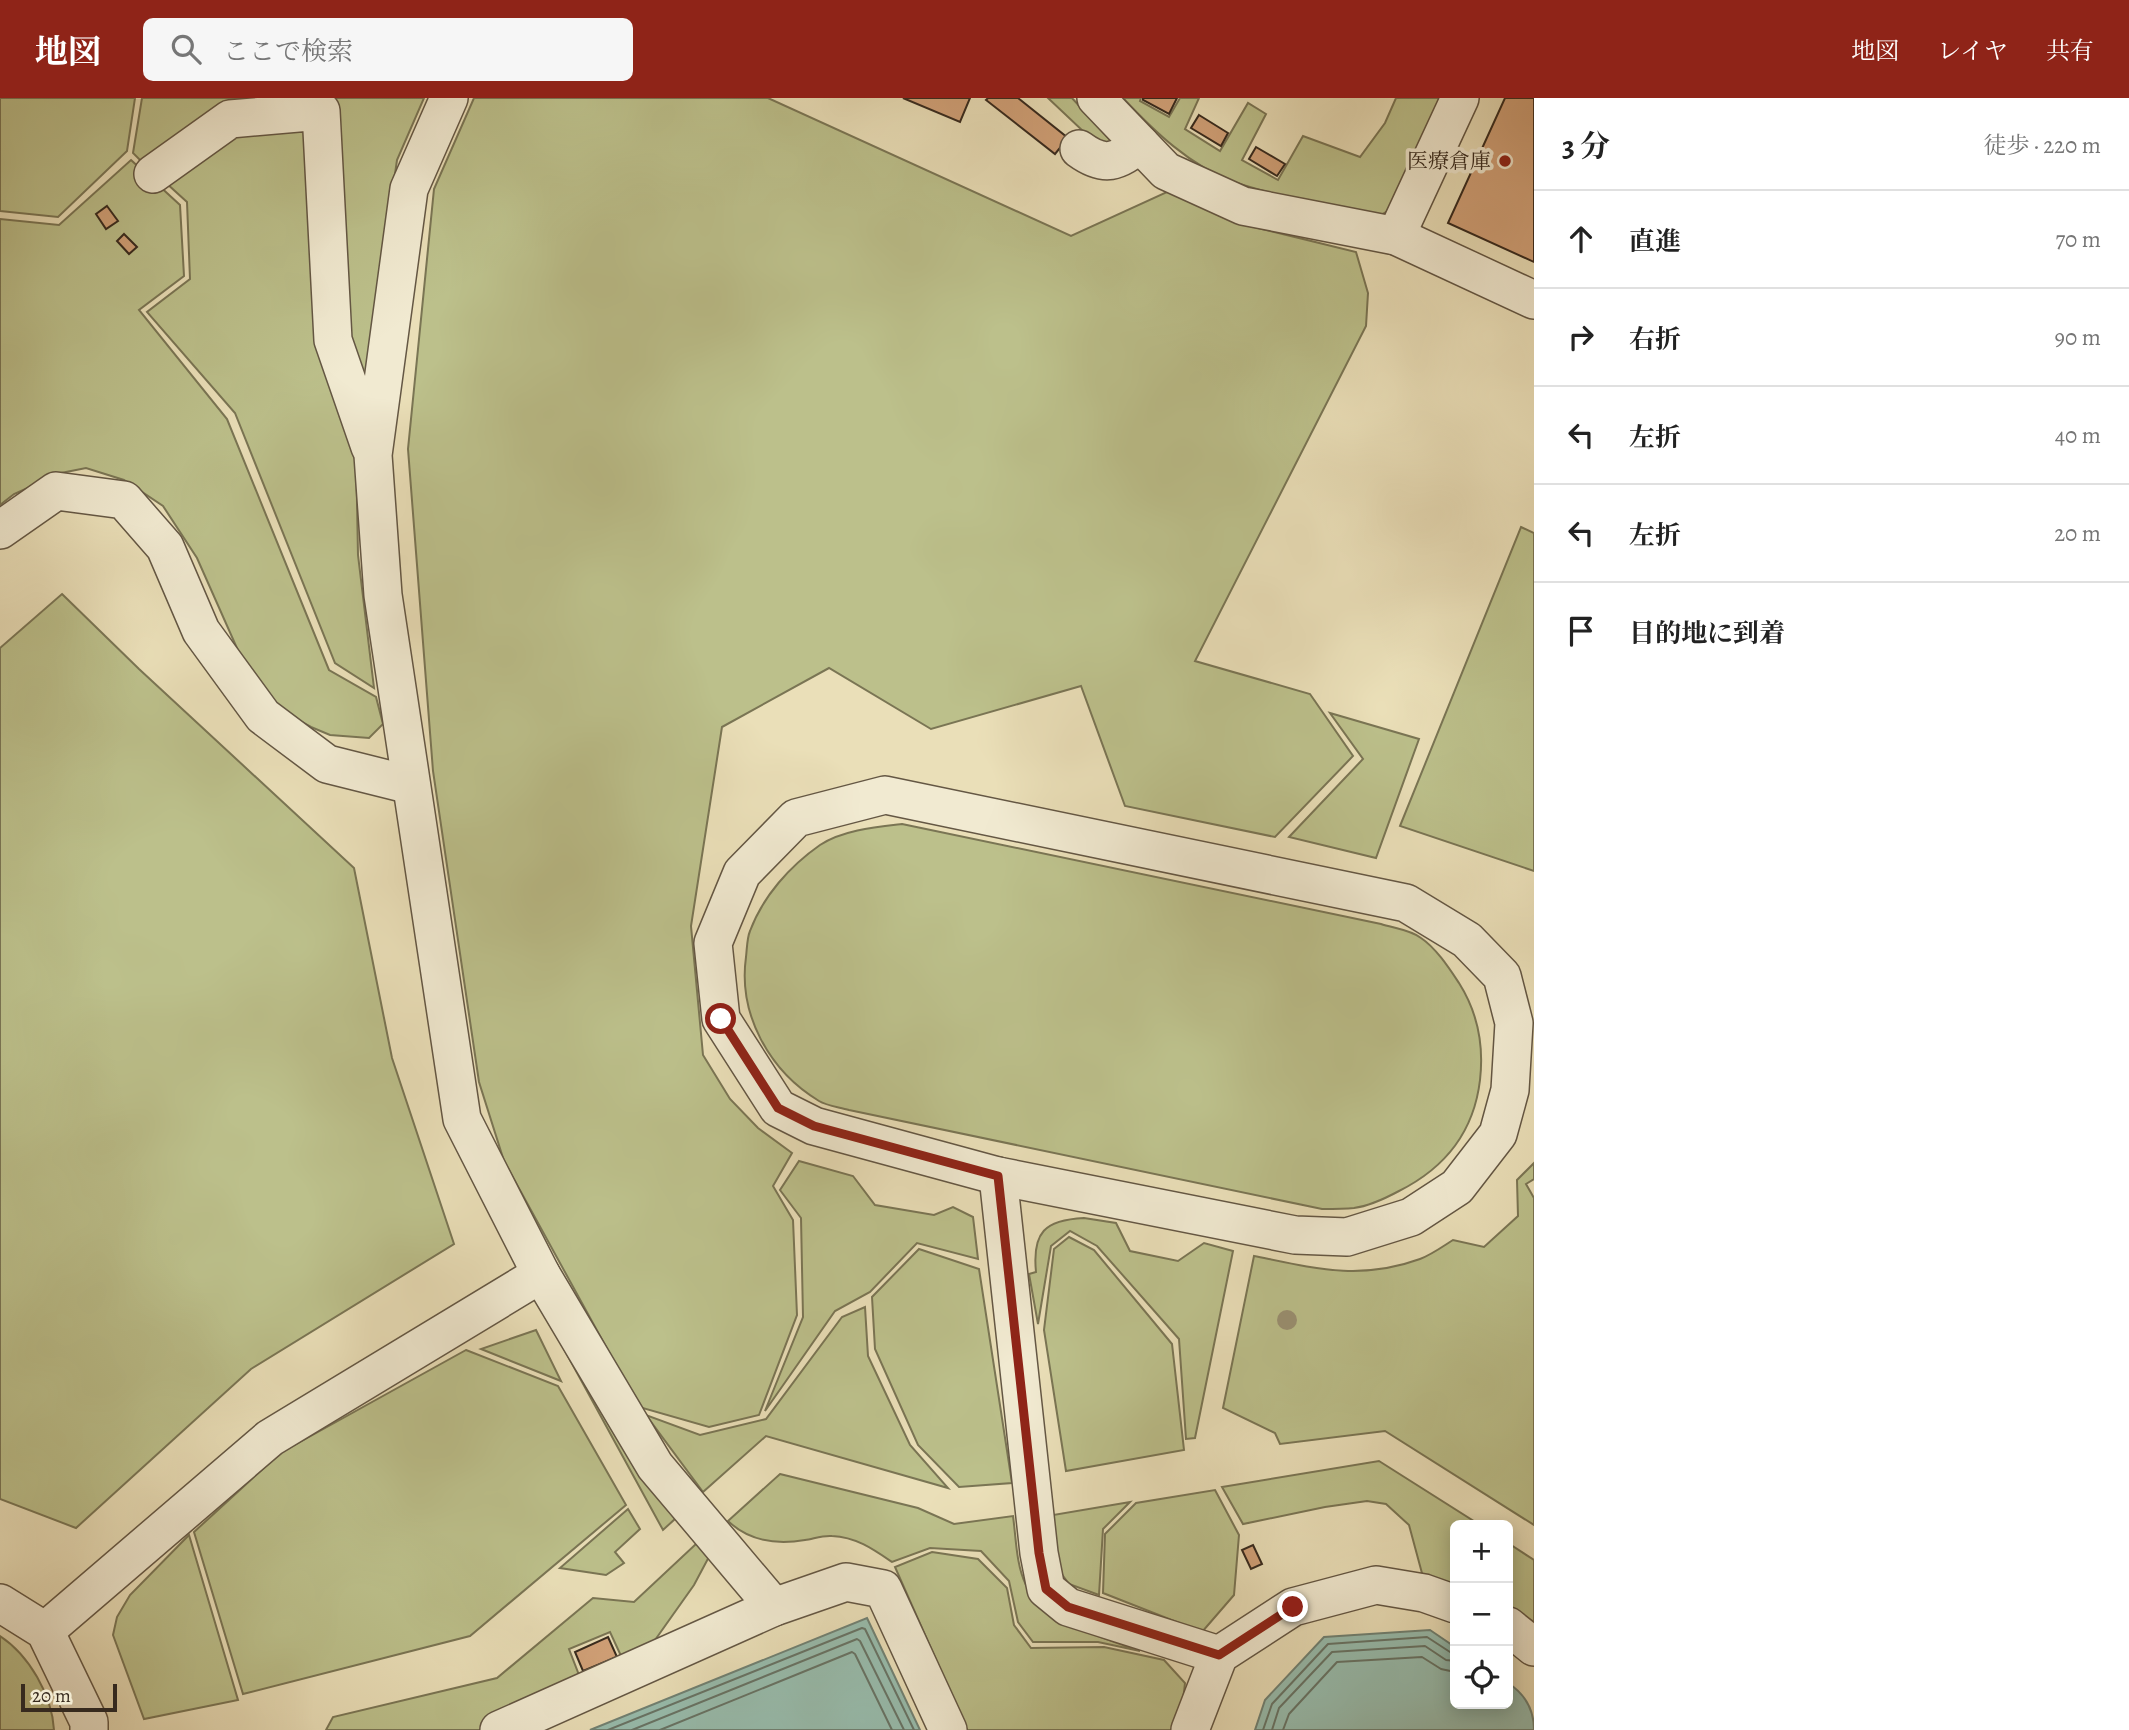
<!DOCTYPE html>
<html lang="ja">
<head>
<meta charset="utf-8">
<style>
	:root { --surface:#fff; --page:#f6f6f6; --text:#222; --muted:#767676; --line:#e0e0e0; --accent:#8f2418 }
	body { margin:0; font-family:Alegreya,"Noto Serif JP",serif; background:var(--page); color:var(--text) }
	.controls { position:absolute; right:21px; bottom:21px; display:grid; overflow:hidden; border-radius:10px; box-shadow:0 4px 18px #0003 }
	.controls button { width:63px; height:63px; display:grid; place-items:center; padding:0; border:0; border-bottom:2px solid var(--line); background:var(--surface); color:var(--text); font:35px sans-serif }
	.scale { position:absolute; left:21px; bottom:18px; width:96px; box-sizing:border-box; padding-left:7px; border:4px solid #372a1e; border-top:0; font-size:19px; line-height:24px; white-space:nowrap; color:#372a1e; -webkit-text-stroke:5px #f1ead1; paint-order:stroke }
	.stop { position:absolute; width:21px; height:21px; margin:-16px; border:5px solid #8f2418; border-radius:50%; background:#fff }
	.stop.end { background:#8f2418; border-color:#fff; box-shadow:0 2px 7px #0008 }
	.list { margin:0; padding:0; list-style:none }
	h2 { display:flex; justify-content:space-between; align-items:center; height:91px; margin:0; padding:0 28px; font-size:30px }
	h2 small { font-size:23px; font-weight:400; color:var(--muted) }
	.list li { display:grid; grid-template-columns:46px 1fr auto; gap:21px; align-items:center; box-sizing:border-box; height:98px; padding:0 28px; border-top:2px solid var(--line) }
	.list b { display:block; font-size:26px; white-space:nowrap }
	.list em { font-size:23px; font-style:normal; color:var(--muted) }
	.icon { flex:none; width:38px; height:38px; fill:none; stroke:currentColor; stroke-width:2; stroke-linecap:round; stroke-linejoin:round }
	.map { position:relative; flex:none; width:1534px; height:1632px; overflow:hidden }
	header { display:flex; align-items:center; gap:42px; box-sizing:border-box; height:98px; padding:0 35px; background:var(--accent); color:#fff }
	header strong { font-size:33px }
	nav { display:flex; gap:38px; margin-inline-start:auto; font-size:24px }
	.search { width:490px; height:63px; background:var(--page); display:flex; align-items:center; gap:18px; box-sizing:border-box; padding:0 24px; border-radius:10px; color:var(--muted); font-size:26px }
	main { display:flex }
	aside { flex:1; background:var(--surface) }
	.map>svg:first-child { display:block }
	.green { fill:#bcc08b; stroke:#7a7554; stroke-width:2 }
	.water { fill:#98bdae; stroke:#718274; stroke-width:2 }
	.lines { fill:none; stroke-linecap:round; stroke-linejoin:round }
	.shore { stroke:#687466; stroke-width:2 }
	.building { fill:#d1a178; stroke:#372a1e; stroke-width:2 }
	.minor-casing { stroke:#645744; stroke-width:40 }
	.minor { stroke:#f1ead1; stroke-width:37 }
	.tree { fill:#9a9072 }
	.route { stroke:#8f2418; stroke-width:9 }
	.poi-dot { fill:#8f2418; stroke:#f1ead1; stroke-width:2.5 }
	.labels { text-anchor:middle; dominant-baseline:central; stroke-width:7; stroke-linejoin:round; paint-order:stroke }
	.poi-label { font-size:21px; fill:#372a1e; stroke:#f1ead1; text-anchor:end }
</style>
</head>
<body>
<header>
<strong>地図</strong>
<div class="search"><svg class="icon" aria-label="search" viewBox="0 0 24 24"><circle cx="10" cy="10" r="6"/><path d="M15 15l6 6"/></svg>ここで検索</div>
<nav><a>地図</a><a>レイヤ</a><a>共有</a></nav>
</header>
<main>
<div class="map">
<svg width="1534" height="1632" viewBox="0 0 1534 1632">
	<rect width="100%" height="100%" fill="#eadfb8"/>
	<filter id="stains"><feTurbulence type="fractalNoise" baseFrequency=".00286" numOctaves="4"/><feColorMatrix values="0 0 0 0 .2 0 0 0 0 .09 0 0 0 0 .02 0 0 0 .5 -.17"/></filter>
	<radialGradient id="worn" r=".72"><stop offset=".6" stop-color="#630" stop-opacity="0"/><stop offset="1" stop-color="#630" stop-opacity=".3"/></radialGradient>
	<g class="green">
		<polygon points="0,0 135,0 127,53 58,119 0,113"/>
		<polygon points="142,0 303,0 147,69 133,55"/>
		<polygon points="334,0 424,0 397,62 364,291 346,229 334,58"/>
		<polygon points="474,0 768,0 1071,138 1169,93 1242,126 1356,154 1368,195 1366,228 1195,563 1310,596 1353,658 1275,739 1125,708 1081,588 931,631 829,570 722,629 691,828 703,957 730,1001 758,1030 792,1055 773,1088 793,1122 797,1217 759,1317 709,1329 639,1309 504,1063 479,984 433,673 408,351 434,91"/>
		<polygon points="1048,0 1072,0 1113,45 1103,52"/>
		<path d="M 1123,0 L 1141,0 L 1140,3 L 1169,19 L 1180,0 L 1199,0 L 1185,31 L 1220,53 L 1248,5 L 1266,16 L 1242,62 L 1278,82 L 1303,38 L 1360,59 L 1385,25 L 1396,0 L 1446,0 L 1398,107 L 1379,118 L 1360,117 C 1318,106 1275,98 1234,84 C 1190,68 1154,33 1123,0 Z"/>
		<polygon points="292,26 308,36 356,352 358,457 374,590 335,565 235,315 147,214 190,181 187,104 165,84 234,29"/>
		<polygon points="131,62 180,107 184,178 139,212 227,321 329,572 376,599 383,626 369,640 330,637 311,629 274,609 244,566 197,460 163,408 124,382 86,370 61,375 14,396 0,407 0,121 59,127"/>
		<polygon points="1521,429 1534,435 1534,773 1400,728"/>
		<polygon points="62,496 139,571 354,770 392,960 454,1146 251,1271 76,1430 0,1401 0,550"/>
		<polygon points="1330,615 1419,641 1376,760 1289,739 1363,661"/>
		<path d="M 902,726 L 1381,826 C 1393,830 1411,832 1421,840 C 1436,850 1449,870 1459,885 C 1478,915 1484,947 1480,982 C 1474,1033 1445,1070 1399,1093 C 1386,1100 1369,1108 1354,1110 C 1344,1111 1333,1111 1322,1111 L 849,1012 C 839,1009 827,1008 819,1003 C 769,973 738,916 746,859 C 747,850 747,840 750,833 C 763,798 790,768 820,747 C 843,732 876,729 902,726 Z"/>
		<polygon points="799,1063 853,1078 875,1107 934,1117 953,1109 973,1119 978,1161 917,1145 870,1194 835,1213 765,1313 803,1219 801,1120 780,1092"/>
		<path d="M 1534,1065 L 1534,1081 L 1526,1086 L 1534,1100 L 1534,1427 L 1385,1333 L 1280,1346 L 1275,1335 L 1223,1310 L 1254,1158 C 1313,1170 1360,1183 1420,1161 C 1431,1157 1442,1149 1453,1142 L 1484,1149 L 1518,1118 L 1517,1082 Z"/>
		<path d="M 1084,1120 L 1116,1125 L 1130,1153 L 1178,1163 L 1204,1145 L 1233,1153 L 1195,1340 L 1186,1341 L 1179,1241 L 1097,1148 L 1070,1133 L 1051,1148 L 1038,1226 L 1029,1176 L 1036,1174 C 1032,1134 1045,1122 1084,1120 Z"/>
		<polygon points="1069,1139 1094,1152 1172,1246 1184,1352 1066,1373 1044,1232 1054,1151"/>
		<polygon points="919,1151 979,1171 1012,1385 959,1389 918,1347 875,1251 872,1199"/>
		<polygon points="865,1209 868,1258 910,1347 948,1390 766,1338 703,1394 646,1317 700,1337 766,1321 842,1219"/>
		<polygon points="536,1232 561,1283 481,1251"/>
		<polygon points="564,1251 642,1373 676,1420 663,1432"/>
		<polygon points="466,1252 558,1288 626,1407 470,1538 243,1596 194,1434 280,1355"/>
		<polygon points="1379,1363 1480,1427 1455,1427 1455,1486 1423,1479 1409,1427 1386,1406 1367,1403 1325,1409 1243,1426 1222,1389"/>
		<path d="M 780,1376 L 918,1410 L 954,1426 L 1013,1418 C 1016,1439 1016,1467 1026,1487 C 1044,1524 1104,1540 1140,1553 L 1098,1544 L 1033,1544 L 1018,1524 L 1009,1483 L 981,1453 L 930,1450 L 892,1464 C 873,1451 856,1439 832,1438 C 823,1437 813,1441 805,1442 C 776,1447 749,1443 728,1423 Z"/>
		<polygon points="1215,1392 1239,1437 1234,1497 1202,1534 1103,1495 1105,1436 1136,1405"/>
		<polygon points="1130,1404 1103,1431 1099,1497 1069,1486 1058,1471 1053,1417"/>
		<polygon points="628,1411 640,1431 615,1454 624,1465 606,1477 560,1470"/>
		<polygon points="189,1437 238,1602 144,1621 113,1537 117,1519 130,1497"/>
		<polygon points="697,1445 711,1455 694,1487 655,1542 622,1560 610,1534 569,1551 579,1577 482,1632 326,1632 333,1619 497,1580 593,1500 634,1504"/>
		<polygon points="1508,1445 1534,1462 1534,1524 1508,1509"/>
		<polygon points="932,1454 978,1461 1007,1490 1014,1527 1031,1550 1104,1549 1164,1562 1185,1585 1181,1620 1175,1632 967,1632 895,1469"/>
		<path d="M 0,1538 C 29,1557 52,1597 54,1632 L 0,1632 Z"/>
	</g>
	<g class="water">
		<polygon points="867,1520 920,1632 590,1632"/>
		<path d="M 1430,1532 L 1455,1549 L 1455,1606 L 1508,1606 L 1508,1585 C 1525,1596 1534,1611 1534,1632 L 1255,1632 L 1265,1602 L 1324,1539 Z"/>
	</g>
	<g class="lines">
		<g class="shore">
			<polyline points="608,1632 862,1530 865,1531 914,1632"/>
			<polyline points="632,1632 857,1541 860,1543 904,1632"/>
			<polyline points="660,1632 852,1554 855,1556 892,1632"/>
			<polyline points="1263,1632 1272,1606 1328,1546 1427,1539 1450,1554 1455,1554"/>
			<polyline points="1272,1632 1279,1610 1332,1554 1425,1548 1446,1562 1455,1563"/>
			<polyline points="1283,1632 1289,1616 1337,1564 1422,1559 1441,1571 1455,1574"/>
		</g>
	</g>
	<g class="building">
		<polygon points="903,0 970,0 960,24"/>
		<polygon points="988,0 1018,0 1068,40 1055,56 986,2"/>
		<polygon points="1143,0 1177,0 1169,16 1143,2"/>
		<polygon points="1505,0 1534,0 1534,164 1448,125"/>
		<polygon points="1199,17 1228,35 1221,48 1191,30"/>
		<polygon points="1256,49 1285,66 1277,78 1249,61"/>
		<polygon points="107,108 118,123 106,131 96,116"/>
		<polygon points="124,136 137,149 129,156 117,143"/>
		<polygon points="1253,1447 1262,1466 1251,1471 1242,1452"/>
		<polygon points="608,1539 617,1559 583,1573 575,1554"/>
	</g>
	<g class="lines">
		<defs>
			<g id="minor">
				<polyline points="449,0 409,91 373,357 383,497 462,1021 541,1176 655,1368 774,1509"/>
				<polyline points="1096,0 1166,73 1243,108 1396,138 1534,202"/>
				<path d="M 1079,51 C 1105,70 1117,64 1140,46"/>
				<polyline points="153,76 230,21 321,13 333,242 370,349"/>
				<polyline points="1396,138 1460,0"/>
				<polyline points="0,432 56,393 124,402 165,449 201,533 263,618 327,666 411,687"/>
				<polygon points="885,697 1406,805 1467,842 1502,878 1514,925 1510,992 1498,1036 1457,1089 1411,1119 1347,1139 1295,1137 998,1078 814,1028 778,1010 721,921 713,845 742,775 796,720"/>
				<polyline points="998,1078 1039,1455 1046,1491 1068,1509 1219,1557"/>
				<polyline points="0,1505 45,1533 89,1624 89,1632"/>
				<polyline points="1508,1528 1534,1549"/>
				<polyline points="45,1533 270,1340 541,1176"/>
				<polyline points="499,1632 774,1509 846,1484 883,1491 948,1632"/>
				<polyline points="1190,1632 1219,1557 1293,1509 1376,1487 1424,1495 1455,1506"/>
			</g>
		</defs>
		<use href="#minor" class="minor-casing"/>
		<use href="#minor" class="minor"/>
	</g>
	<circle class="tree" cx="1287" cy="1222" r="10"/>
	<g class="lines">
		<polyline class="route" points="721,921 778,1010 814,1028 998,1078 1039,1455 1046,1491 1068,1509 1219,1557 1293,1509"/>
	</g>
	<circle class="poi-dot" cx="1505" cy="63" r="7"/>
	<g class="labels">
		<g class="poi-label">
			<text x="1491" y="63">医療倉庫</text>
		</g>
	</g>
	<rect width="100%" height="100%" filter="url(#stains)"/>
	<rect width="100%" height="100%" fill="url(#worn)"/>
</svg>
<div class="controls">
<button>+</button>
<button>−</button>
<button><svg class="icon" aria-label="locate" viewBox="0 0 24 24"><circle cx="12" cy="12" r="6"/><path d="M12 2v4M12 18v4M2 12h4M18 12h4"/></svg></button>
</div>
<div class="scale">20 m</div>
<div class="stop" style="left:721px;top:921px"></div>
<div class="stop end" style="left:1293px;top:1509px"></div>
</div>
<aside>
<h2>3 分<small>徒歩 · 220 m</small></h2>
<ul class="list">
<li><svg class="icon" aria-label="ahead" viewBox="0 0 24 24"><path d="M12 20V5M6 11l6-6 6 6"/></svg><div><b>直進</b></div><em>70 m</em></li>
<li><svg class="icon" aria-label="right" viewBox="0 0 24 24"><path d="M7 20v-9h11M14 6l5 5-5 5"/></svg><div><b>右折</b></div><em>90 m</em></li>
<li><svg class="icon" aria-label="left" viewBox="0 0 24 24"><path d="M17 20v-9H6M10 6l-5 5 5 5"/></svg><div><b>左折</b></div><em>40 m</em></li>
<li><svg class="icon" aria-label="left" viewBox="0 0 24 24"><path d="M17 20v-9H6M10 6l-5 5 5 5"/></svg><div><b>左折</b></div><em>20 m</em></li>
<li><svg class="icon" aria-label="arrive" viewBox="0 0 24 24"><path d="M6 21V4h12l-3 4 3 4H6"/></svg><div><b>目的地に到着</b></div></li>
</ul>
</aside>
</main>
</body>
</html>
